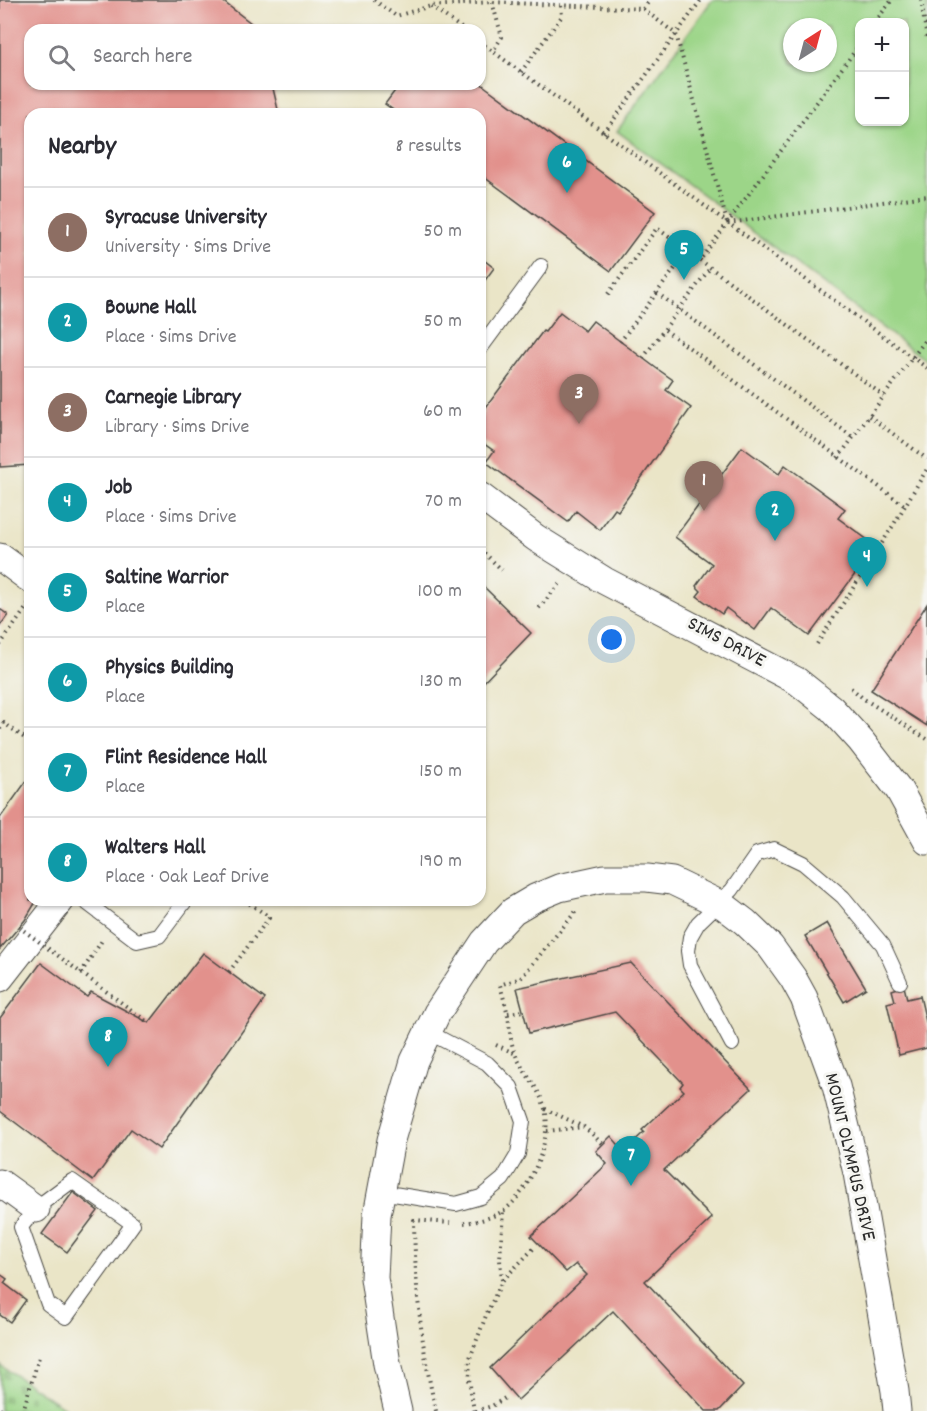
<!DOCTYPE html>
<html lang="en">
<head>
<meta charset="utf-8">
<style>
	:root { --surface:#fff; --page:#f2f2f3; --text:#2b2b33; --muted:#7c7c81; --line:#e1e1e2; --accent:#b45309 }
	body { margin:0; font-family:Dekko,sans-serif; background:var(--page); color:var(--text) }
	.controls { position:absolute; right:18px; top:18px; display:grid; overflow:hidden; border-radius:12px; box-shadow:0 2px 4px #0004 }
	.controls button { width:54px; height:54px; display:grid; place-items:center; padding:0; border:0; border-bottom:2px solid var(--line); background:var(--surface); color:var(--text); font:30px sans-serif }
	.compass { position:absolute; left:783px; top:18px; width:54px; height:54px; border-radius:50%; background:var(--surface); box-shadow:0 2px 4px #0004; rotate:36deg }
	.you { position:absolute; left:612px; top:640px; width:21px; height:21px; margin:-15px; border:4px solid #fff; border-radius:50%; background:#1a73e8; box-shadow:0 0 0 9px #1a73e833 }
	.badge { display:grid; place-items:center; width:39px; height:39px; border-radius:50%; background:var(--accent); color:#fff; font-size:20px; font-weight:700 }
	.pin { position:absolute; translate:-50% -50px; filter:drop-shadow(0 2px 3px #0008) }
	.pin::after { content:''; position:absolute; top:32px; width:21px; height:18px; background:inherit; clip-path:polygon(0 0,100% 0,50% 100%) }
	.list { margin:0; padding:0; list-style:none }
	h2 { display:flex; justify-content:space-between; align-items:center; height:78px; margin:0; padding:0 24px; font-size:26px }
	h2 small { font-size:20px; font-weight:400; color:var(--muted) }
	.list li { display:grid; grid-template-columns:39px 1fr auto; gap:18px; align-items:center; box-sizing:border-box; height:90px; padding:0 24px; border-top:2px solid var(--line) }
	.list b { display:block; font-size:22px; white-space:nowrap }
	.list p { margin:0; font-size:20px; white-space:nowrap; color:var(--muted) }
	.list em { font-size:20px; font-style:normal; color:var(--muted) }
	.icon { flex:none; width:33px; height:33px; fill:none; stroke:currentColor; stroke-width:2; stroke-linecap:round; stroke-linejoin:round }
	.map { position:relative; flex:none; width:927px; height:1411px; overflow:hidden }
	.search { position:absolute; background:var(--surface); box-shadow:0 2px 4px #0004; left:24px; top:24px; width:462px; height:66px; display:flex; align-items:center; gap:15px; box-sizing:border-box; padding:0 21px; border-radius:18px; color:var(--muted); font-size:22px }
	.panel { position:absolute; background:var(--surface); box-shadow:0 2px 4px #0004; left:24px; top:108px; width:462px; height:798px; border-radius:18px }
	.map>svg:first-child { display:block }
	.green { fill:#9cd588; stroke:#64805a; stroke-width:1.5; fill-rule:evenodd }
	.cemetery { fill:url(#cemetery-stones); stroke:#64805a; stroke-width:1.5 }
	.building { fill:#e2918c }
	.lines { fill:none; stroke-linecap:round; stroke-linejoin:round }
	.lane-casing { stroke:#484742; stroke-width:16 }
	.street-casing { stroke:#484742; stroke-width:29 }
	.path { stroke:#484742; stroke-width:4; stroke-dasharray:1.5 4.5; stroke-linecap:butt }
	.lane { stroke:#fff; stroke-width:14 }
	.street { stroke:#fff; stroke-width:27 }
	.path-bridge { stroke:#484742; stroke-width:4; stroke-dasharray:1.5 4.5; stroke-linecap:butt }
	.labels { text-anchor:middle; dominant-baseline:central; stroke-width:6; stroke-linejoin:round; paint-order:stroke }
	.street-label { font-size:20px; fill:#2b2b2b; stroke:#f6f6f2 }
</style>
</head>
<body>
<div class="map">
<svg width="927" height="1411" viewBox="0 0 927 1411">
	<defs>
		<pattern id="cemetery-stones" width="16" height="16" patternUnits="userSpaceOnUse" patternTransform="scale(1.5)"><rect width="16" height="16" fill="#9cd588"/><path d="M2 7V4a2 2 0 0 1 4 0v3zM10 15v-3a2 2 0 0 1 4 0v3z" fill="#87b776"/></pattern>
	</defs>
	<rect width="100%" height="100%" fill="#f6f6f2"/>
	<filter id="ink" filterUnits="userSpaceOnUse"><feTurbulence type="fractalNoise" baseFrequency=".0167" numOctaves="2"/><feDisplacementMap in="SourceGraphic" scale="12" xChannelSelector="R" yChannelSelector="G"/><feConvolveMatrix kernelMatrix="1 2 1 2 8 2 1 2 1" color-interpolation-filters="sRGB"/></filter>
	<filter id="wash" filterUnits="userSpaceOnUse"><feTurbulence type="fractalNoise" baseFrequency=".008" numOctaves="4" result="noise"/><feDisplacementMap in="SourceGraphic" scale="24" xChannelSelector="R" yChannelSelector="G"/><feGaussianBlur stdDeviation="1.35" result="paint"/><feColorMatrix in="noise" values="0 0 0 0 0 0 0 0 0 0 0 0 0 0 0 0 0 1.4 0 .05"/><feComposite in="paint" operator="in"/></filter>
	<g filter="url(#wash)">
		<rect width="100%" height="100%" fill="#eae5c7"/>
		<path class="green" d="M 712,0 L 927,0 L 927,361 L 617,131 ZM 860,22 L 904,22 L 904,122 L 860,122 ZM 792,27 L 828,27 L 828,63 L 792,63 Z"/>
		<polygon class="cemetery" points="0,1365 69,1411 0,1411"/>
		<g id="blocks">
			<g class="building">
				<polygon points="0,0 221,0 260,30 30,30 30,84 272,84 279,114 30,114 30,465 0,467"/>
				<polygon points="480,83 655,212 611,271 480,174 480,114 399,114 385,104 400,84"/>
				<polygon points="480,257 494,268 480,287"/>
				<polygon points="560,312 585,331 593,321 656,368 673,380 666,390 691,408 618,511 615,509 600,530 576,511 568,522 486,462 494,451 480,441 480,419 485,412 483,411 543,331 545,332"/>
				<polygon points="742,447 779,474 785,465 845,509 838,518 876,546 809,636 771,608 755,630 726,608 722,614 697,596 701,591 696,586 712,564 675,537"/>
				<polygon points="480,583 531,633 480,686"/>
				<polygon points="927,604 927,726 871,690"/>
				<polygon points="0,609 8,615 0,626"/>
				<polygon points="30,776 30,900 37,900 25,920 0,949 0,818"/>
				<polygon points="827,923 866,988 844,1002 805,936"/>
				<polygon points="203,953 265,999 159,1149 131,1129 93,1181 0,1111 0,1018 41,963 87,997 91,992 149,1023"/>
				<polygon points="631,963 751,1089 664,1170 712,1218 645,1281 743,1386 719,1411 706,1411 613,1311 518,1400 490,1368 587,1275 576,1264 566,1272 531,1236 607,1164 596,1151 611,1136 624,1151 644,1132 642,1130 684,1091 680,1087 683,1083 615,1012 529,1033 517,988"/>
				<polygon points="904,986 907,999 920,996 927,1026 927,1048 899,1055 887,1003 895,1001 892,990"/>
				<polygon points="73,1192 98,1211 67,1252 42,1234"/>
				<polygon points="0,1274 7,1279 4,1283 26,1300 10,1322 0,1315"/>
			</g>
		</g>
	</g>
	<g filter="url(#ink)">
		<use href="#blocks" fill-opacity="0" stroke="#484742" stroke-width="1.5"/>
		<g class="lines">
			<defs>
				<g id="lane">
					<polyline points="480,349 541,266"/>
					<polyline points="83,900 137,941 159,936 186,900"/>
					<polyline points="732,1044 690,965 688,951 690,937 698,923 732,890 757,854 774,849 803,863 843,897 883,945 900,982"/>
					<polygon points="72,1181 133,1224 66,1317 48,1304 21,1227 37,1207"/>
					<polyline points="381,1192 456,1204 481,1197 503,1179 518,1154 523,1121 511,1087 487,1063 428,1032"/>
				</g>
				<g id="street">
					<polyline points="480,496 536,538 605,581 797,681 831,708 861,741 899,790 927,841"/>
					<polyline points="0,557 30,579"/>
					<polyline points="0,978 61,900"/>
					<polyline points="0,1183 36,1209"/>
					<polyline points="398,1411 387,1364 374,1278 377,1215 391,1140 414,1061 437,1013 484,942 513,911 535,898 559,888 605,878 647,878 672,881 724,906 745,922 770,946 793,978 804,998 836,1086 857,1173 895,1391 897,1411"/>
				</g>
			</defs>
			<use href="#lane" class="lane-casing"/>
			<use href="#street" class="street-casing"/>
			<g class="path">
				<polyline points="374,0 396,16 431,6 492,2 643,9 676,34 727,222"/>
				<polyline points="921,0 927,39"/>
				<polyline points="492,2 502,37 493,51"/>
				<polyline points="431,6 464,30"/>
				<polyline points="643,9 650,0"/>
				<polyline points="875,22 892,0"/>
				<polyline points="480,42 927,368"/>
				<polyline points="521,72 562,16 561,5"/>
				<polyline points="604,133 701,0"/>
				<polyline points="728,223 927,196"/>
				<polyline points="700,260 884,396"/>
				<polyline points="657,293 854,438"/>
				<polyline points="608,294 657,228 688,251"/>
				<polyline points="665,330 904,505"/>
				<polyline points="620,342 688,251 700,260 860,44"/>
				<polyline points="643,358 710,268"/>
				<polyline points="869,416 927,459"/>
				<polyline points="838,458 927,338"/>
				<polyline points="480,549 502,570"/>
				<polyline points="539,608 562,581"/>
				<polyline points="817,644 891,529 927,469"/>
				<polyline points="0,645 29,604"/>
				<polyline points="851,688 864,699 927,739"/>
				<polyline points="0,729 4,723 30,742"/>
				<polyline points="229,972 269,918 265,914 244,900"/>
				<polyline points="81,973 103,939"/>
				<polyline points="508,1013 523,1011"/>
				<polyline points="496,1045 514,1053"/>
				<polyline points="545,1109 584,1127 603,1144"/>
				<polyline points="547,1131 583,1127"/>
				<path d="M 464,1223 C 476,1222 492,1218 503,1211 C 529,1193 553,1140 545,1109 C 540,1088 522,1072 515,1053 C 510,1042 510,1028 508,1016 C 506,1006 503,996 500,985 L 521,978 L 577,910"/>
				<polyline points="502,1280 500,1260 503,1211"/>
				<polyline points="0,1409 2,1411"/>
				<polyline points="23,1411 39,1357"/>
				<path d="M 436,1411 C 421,1346 415,1286 414,1220 L 450,1223"/>
				<polyline points="474,1411 469,1379 470,1358 487,1313 502,1281 534,1248"/>
				<polyline points="476,1411 492,1406 508,1396"/>
			</g>
			<use href="#lane" class="lane"/>
			<use href="#street" class="street"/>
			<polyline class="path-bridge" points="19,927 149,1023"/>
		</g>
	</g>
	<g class="labels">
		<g class="street-label">
			<text transform="translate(726 643) rotate(28)">SIMS DRIVE</text>
			<text transform="translate(849 1157) rotate(77)">MOUNT OLYMPUS DRIVE</text>
		</g>
	</g>
</svg>
<div class="controls">
<button>+</button>
<button>−</button>
</div>
<svg class="compass" viewBox="-18 -18 36 36"><path d="M0-13l5 13h-10z" fill="#e53935"/><path d="M0 13l5-13h-10z" fill="#7c7c81"/></svg>
<div class="you"></div>
<div class="pin badge" style="left:704px;top:511px;background:#8d6e63">1</div>
<div class="pin badge" style="left:775px;top:541px;background:#0f9aa8">2</div>
<div class="pin badge" style="left:579px;top:424px;background:#8d6e63">3</div>
<div class="pin badge" style="left:867px;top:587px;background:#0f9aa8">4</div>
<div class="pin badge" style="left:684px;top:280px;background:#0f9aa8">5</div>
<div class="pin badge" style="left:567px;top:193px;background:#0f9aa8">6</div>
<div class="pin badge" style="left:631px;top:1186px;background:#0f9aa8">7</div>
<div class="pin badge" style="left:108px;top:1067px;background:#0f9aa8">8</div>
<div class="search"><svg class="icon" aria-label="search" viewBox="0 0 24 24"><circle cx="10" cy="10" r="6"/><path d="M15 15l6 6"/></svg>Search here</div>
<section class="panel">
<h2>Nearby<small>8 results</small></h2>
<ul class="list">
<li><span class="badge" style="background:#8d6e63">1</span><div><b>Syracuse University</b><p>University · Sims Drive</p></div><em>50 m</em></li>
<li><span class="badge" style="background:#0f9aa8">2</span><div><b>Bowne Hall</b><p>Place · Sims Drive</p></div><em>50 m</em></li>
<li><span class="badge" style="background:#8d6e63">3</span><div><b>Carnegie Library</b><p>Library · Sims Drive</p></div><em>60 m</em></li>
<li><span class="badge" style="background:#0f9aa8">4</span><div><b>Job</b><p>Place · Sims Drive</p></div><em>70 m</em></li>
<li><span class="badge" style="background:#0f9aa8">5</span><div><b>Saltine Warrior</b><p>Place</p></div><em>100 m</em></li>
<li><span class="badge" style="background:#0f9aa8">6</span><div><b>Physics Building</b><p>Place</p></div><em>130 m</em></li>
<li><span class="badge" style="background:#0f9aa8">7</span><div><b>Flint Residence Hall</b><p>Place</p></div><em>150 m</em></li>
<li><span class="badge" style="background:#0f9aa8">8</span><div><b>Walters Hall</b><p>Place · Oak Leaf Drive</p></div><em>190 m</em></li>
</ul>
</section>
</div>
</body>
</html>
